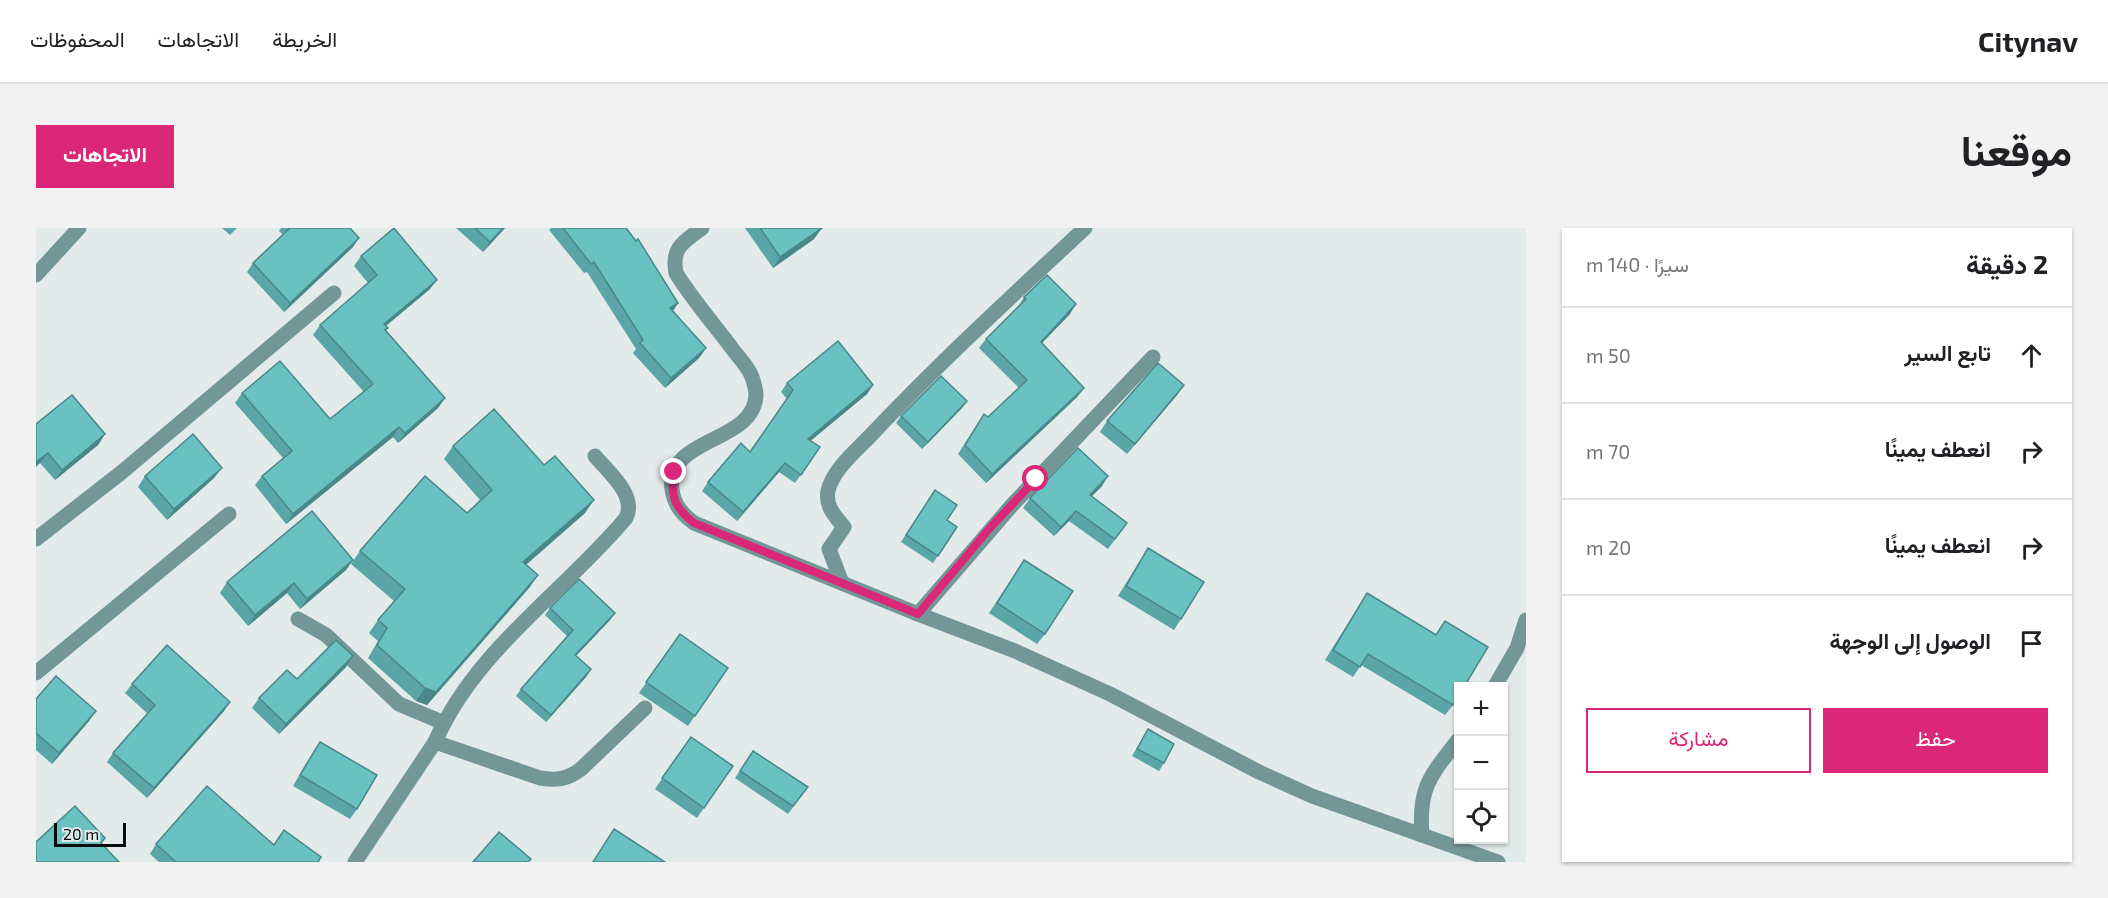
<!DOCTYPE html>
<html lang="ar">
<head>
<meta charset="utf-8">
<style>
	:root { --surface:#fff; --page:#f2f2f2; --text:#202124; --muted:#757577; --line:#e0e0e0; --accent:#db2777 }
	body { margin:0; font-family:"Exo 2",Vazirmatn,sans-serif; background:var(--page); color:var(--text); direction:rtl }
	.controls { position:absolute; right:18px; bottom:18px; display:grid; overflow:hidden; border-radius:0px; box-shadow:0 2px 4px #0004 }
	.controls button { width:54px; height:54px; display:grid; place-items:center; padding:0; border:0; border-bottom:2px solid var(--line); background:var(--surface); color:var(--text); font:30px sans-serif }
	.scale { position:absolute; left:18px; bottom:15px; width:72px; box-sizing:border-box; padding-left:6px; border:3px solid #090c0c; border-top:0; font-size:16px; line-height:21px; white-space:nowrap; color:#090c0c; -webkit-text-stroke:4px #e2eaea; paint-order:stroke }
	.stop { position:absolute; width:18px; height:18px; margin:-14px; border:4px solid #db2777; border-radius:50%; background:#fff }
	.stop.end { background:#db2777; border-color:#fff; box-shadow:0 2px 6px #0008 }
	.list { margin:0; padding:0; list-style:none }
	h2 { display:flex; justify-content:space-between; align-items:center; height:78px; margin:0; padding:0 24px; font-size:26px }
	h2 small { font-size:20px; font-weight:400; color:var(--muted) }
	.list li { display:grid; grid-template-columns:39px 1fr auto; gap:18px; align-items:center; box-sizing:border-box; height:96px; padding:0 24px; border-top:2px solid var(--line) }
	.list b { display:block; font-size:22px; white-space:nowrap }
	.list em { font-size:20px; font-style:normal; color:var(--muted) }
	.actions { display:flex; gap:12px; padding:18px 24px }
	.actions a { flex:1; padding:14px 0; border:2px solid var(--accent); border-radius:0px; text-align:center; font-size:21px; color:var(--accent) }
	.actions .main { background:var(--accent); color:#fff }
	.icon { flex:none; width:33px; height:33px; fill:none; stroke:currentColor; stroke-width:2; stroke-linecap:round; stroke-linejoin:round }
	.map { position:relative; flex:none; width:1490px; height:634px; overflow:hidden; direction:ltr; border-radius:0px }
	header { display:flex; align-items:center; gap:36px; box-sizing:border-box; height:84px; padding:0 30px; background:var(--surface); border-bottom:2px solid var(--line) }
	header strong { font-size:28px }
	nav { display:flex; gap:33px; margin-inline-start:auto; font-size:21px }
	.intro { display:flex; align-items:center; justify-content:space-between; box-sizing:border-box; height:144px; padding:0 36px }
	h1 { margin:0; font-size:42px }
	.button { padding:15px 27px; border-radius:0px; background:var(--accent); color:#fff; font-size:21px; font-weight:700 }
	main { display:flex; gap:36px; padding:0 36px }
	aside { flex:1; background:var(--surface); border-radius:0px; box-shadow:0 2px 4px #0004 }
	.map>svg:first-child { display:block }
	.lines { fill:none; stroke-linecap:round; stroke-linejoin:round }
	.minor { stroke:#739696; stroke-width:15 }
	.wall { fill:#5aa6a7 }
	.shaded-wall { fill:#4a8788 }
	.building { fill:#69c1c2; stroke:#4a8788; stroke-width:1.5 }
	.route { stroke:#db2777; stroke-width:8 }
</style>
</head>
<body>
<header>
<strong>Citynav</strong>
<nav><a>الخريطة</a><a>الاتجاهات</a><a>المحفوظات</a></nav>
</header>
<div class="intro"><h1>موقعنا</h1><a class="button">الاتجاهات</a></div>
<main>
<aside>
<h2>2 دقيقة<small>سيرًا · 140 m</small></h2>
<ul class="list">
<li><svg class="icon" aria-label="ahead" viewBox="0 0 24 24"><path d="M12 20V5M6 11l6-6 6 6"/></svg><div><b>تابع السير</b></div><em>50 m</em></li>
<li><svg class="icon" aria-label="right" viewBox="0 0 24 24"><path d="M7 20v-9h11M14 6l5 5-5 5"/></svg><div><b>انعطف يمينًا</b></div><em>70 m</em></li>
<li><svg class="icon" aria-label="right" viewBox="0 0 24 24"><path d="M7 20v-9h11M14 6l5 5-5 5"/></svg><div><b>انعطف يمينًا</b></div><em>20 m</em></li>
<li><svg class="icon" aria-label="arrive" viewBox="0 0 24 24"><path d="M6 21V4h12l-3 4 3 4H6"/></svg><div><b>الوصول إلى الوجهة</b></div></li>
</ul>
<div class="actions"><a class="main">حفظ</a><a>مشاركة</a></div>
</aside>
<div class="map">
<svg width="1490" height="634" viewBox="0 0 1490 634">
	<rect width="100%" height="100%" fill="#e2eaea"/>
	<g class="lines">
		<g class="minor">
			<path d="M 666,0 C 648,14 635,19 640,45 C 656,71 677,95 695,119 C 702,129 712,138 716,149 C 718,155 720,161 720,167 C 718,216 630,208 636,261 C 638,277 646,286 658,295 L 882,386 L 979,423 L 1074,466 L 1223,544 L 1276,568 L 1462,634"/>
			<polyline points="0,47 43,0"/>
			<polyline points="0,311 86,244 298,65"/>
			<path d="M 806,355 L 793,321 L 808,299 C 799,288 789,278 792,263 C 797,241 821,222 836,206 C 904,134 977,67 1049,0"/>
			<polyline points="882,386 977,276 1117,129"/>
			<polyline points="262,391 290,407 363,476 408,495"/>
			<polyline points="0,445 193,286"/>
			<polyline points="1459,458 1481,420 1490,392"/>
			<path d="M 399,514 L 504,550 C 521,553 532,551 545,541 L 609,480"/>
			<path d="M 1386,607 C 1382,559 1395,547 1422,512"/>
			<path d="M 319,634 L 399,514 C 439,422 527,365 590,290 C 601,267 573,245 559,228"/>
		</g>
	</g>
	<g class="wall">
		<polygon points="186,0 201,0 194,7"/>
		<polygon points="245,0 314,0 317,19 248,84 211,44 217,35 247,7 243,3"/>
		<polygon points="420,0 469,0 447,24"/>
		<polygon points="515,0 590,0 600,13 642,75 637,83 670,120 663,130 629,160 597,125 600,121 551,44 548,45 513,2"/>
		<polygon points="709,0 785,0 778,11 737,40"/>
		<polygon points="325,28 394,61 350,98 350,102 409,170 402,180 362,215 357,209 250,296 219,257 226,248 247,230 199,175 206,165 294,191 328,164 277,107 284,97 332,55 318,38"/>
		<polygon points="988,69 1034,86 1006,115 1048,160 1041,169 950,255 922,226 942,195 952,189 983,160 943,120 950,111 982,79"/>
		<polygon points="751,155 837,157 831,166 774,213 784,219 759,255 743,244 701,293 666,263 672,254 714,224 751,171 745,164"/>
		<polygon points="1148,157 1141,167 1091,226 1064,204 1071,193"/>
		<polygon points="926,180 886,221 860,195 865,188"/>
		<polygon points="0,196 69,206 62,217 19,252 4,235"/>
		<polygon points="417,218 549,285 490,337 502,347 493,360 391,477 380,473 332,430 342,413 333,405 342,392 358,373 315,336 324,323 431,285 444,272 408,231"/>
		<polygon points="109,248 178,250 131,292 102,259"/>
		<polygon points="1066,258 1056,268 1091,295 1072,321 1033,293 1018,308 987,280 994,270"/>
		<polygon points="899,262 911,292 921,299 897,335 865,314"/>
		<polygon points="1112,320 1145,391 1138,402 1082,368"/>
		<polygon points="317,332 310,342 264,381 251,365 212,398 184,365 191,354"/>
		<polygon points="988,332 1009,406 1001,416 953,385"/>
		<polygon points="1331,365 1400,407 1409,393 1417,477 1409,487 1325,437 1317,449 1289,432"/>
		<polygon points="514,380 579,385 574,392 540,428 555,441 550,449 510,494 480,468 485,461 531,408 509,387"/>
		<polygon points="644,406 692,440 652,498 603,465"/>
		<polygon points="310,439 243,506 216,480 223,470"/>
		<polygon points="96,456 188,483 111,570 71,534 77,525 112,486 89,465"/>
		<polygon points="0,471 53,493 16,536 0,522"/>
		<polygon points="1112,501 1128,535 1123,543 1096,528"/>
		<polygon points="655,509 697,538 661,590 619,561"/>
		<polygon points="284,514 321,581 314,591 257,558 277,524"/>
		<polygon points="717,523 767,566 752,586 699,550"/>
		<polygon points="120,616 238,617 282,634 123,634 114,626"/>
	</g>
	<g class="shaded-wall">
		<polygon points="467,0 469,0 447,24 454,14"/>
		<polygon points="786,0 778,11 737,40 744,29"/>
		<polygon points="323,10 317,19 248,84 254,75"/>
		<polygon points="401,52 394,61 341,105 348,96"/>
		<polygon points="642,75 636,84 634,80"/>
		<polygon points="1040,76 1034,86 998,123 1005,114"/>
		<polygon points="670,120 663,130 629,160 635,150"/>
		<polygon points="837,157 831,166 766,220 772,211"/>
		<polygon points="1148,157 1141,167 1091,226 1099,216"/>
		<polygon points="1048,160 1041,169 950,255 956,246"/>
		<polygon points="409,170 402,180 362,215 369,205"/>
		<polygon points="931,173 926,180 886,221 892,214"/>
		<polygon points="363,199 357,209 250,296 257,286"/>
		<polygon points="69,206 62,217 19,252 26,242"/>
		<polygon points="12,225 4,235 0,239 0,234"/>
		<polygon points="749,235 743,244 701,293 707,284"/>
		<polygon points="186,240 178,250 131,292 138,281"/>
		<polygon points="1072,248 1066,258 1047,277 1054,267"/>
		<polygon points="558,272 549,285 478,347 487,334"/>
		<polygon points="1040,283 1033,293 1018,308 1025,299"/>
		<polygon points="317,332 310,342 264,381 271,371"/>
		<polygon points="502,347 493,360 391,477 380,473 389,460"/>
		<polygon points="258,355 251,365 212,398 219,387"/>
		<polygon points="579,385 574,392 534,434 539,427"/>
		<polygon points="317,428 310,439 243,506 250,496"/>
		<polygon points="555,441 550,449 510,494 515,487"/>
		<polygon points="194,474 188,483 111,570 118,560"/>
		<polygon points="60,483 53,493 16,536 23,525"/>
	</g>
	<g class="building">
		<polygon points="254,0 314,0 323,10 254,75 217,35"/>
		<polygon points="358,0 401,52 348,96 352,100 349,102 409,170 369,205 363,199 257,286 226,248 256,223 206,165 244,133 294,191 337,156 284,97 341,47 325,28"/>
		<polygon points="439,0 467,0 454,14"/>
		<polygon points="527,0 590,0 600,13 602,11 642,75 634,80 670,120 635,150 604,115 607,112 558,34 555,36"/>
		<polygon points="724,0 786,0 744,29"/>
		<polygon points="1011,47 1040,76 1005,114 1048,160 956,246 929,217 948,186 952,189 991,152 950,111 990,71 988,69"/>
		<polygon points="802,113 837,157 772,211 784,219 765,247 749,235 707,284 672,254 705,215 714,224 757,162 751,155"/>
		<polygon points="1122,135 1148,157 1099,216 1071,193"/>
		<polygon points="905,148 931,173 892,214 865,188"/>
		<polygon points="36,167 69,206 26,242 12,225 0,234 0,196"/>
		<polygon points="458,181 508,237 519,228 558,272 487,334 502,347 400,464 389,460 341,417 351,400 342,392 369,361 324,323 389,248 431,285 456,262 417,218"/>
		<polygon points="157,206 186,240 138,281 109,248"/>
		<polygon points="1042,220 1072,248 1054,267 1091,295 1079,311 1040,283 1025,299 994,270"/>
		<polygon points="899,262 921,277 911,292 921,299 902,328 870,307"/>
		<polygon points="276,283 317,332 271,371 258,355 219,387 191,354"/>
		<polygon points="1112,320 1168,354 1145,391 1090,358"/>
		<polygon points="988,332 1037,363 1009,406 961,375"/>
		<polygon points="543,351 579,385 539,427 555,441 515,487 485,461 537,402 514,380"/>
		<polygon points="1331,365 1400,407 1409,393 1452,419 1428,459 1422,459 1422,468 1417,477 1332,426 1324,439 1297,422"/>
		<polygon points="644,406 692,440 659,488 610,454"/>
		<polygon points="300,412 317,428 250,496 223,470 251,442 261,451"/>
		<polygon points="131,417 194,474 118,560 77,525 119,477 96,456"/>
		<polygon points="20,448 60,483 23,525 0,505 0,471"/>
		<polygon points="1112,501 1138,516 1128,535 1101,521"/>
		<polygon points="655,509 697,538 668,580 626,550"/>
		<polygon points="284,514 341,547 321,581 264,547"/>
		<polygon points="717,523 772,559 757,578 704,543"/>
		<polygon points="171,558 238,617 248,602 285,629 282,634 140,634 120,616"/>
		<polygon points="39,578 69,610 65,615 83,634 0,634 0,614"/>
		<polygon points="578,601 629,634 557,634"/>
		<polygon points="463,604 495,631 492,634 437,634"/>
	</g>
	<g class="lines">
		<path class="route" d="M 638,244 C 634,269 639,280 658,295 L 882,386 L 953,301 L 1000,251"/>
	</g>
</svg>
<div class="controls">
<button>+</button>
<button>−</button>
<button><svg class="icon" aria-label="locate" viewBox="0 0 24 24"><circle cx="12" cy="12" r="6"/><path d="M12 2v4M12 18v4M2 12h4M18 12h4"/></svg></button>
</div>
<div class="scale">20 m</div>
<div class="stop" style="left:1000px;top:251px"></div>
<div class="stop end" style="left:638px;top:244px"></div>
</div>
</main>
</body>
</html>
